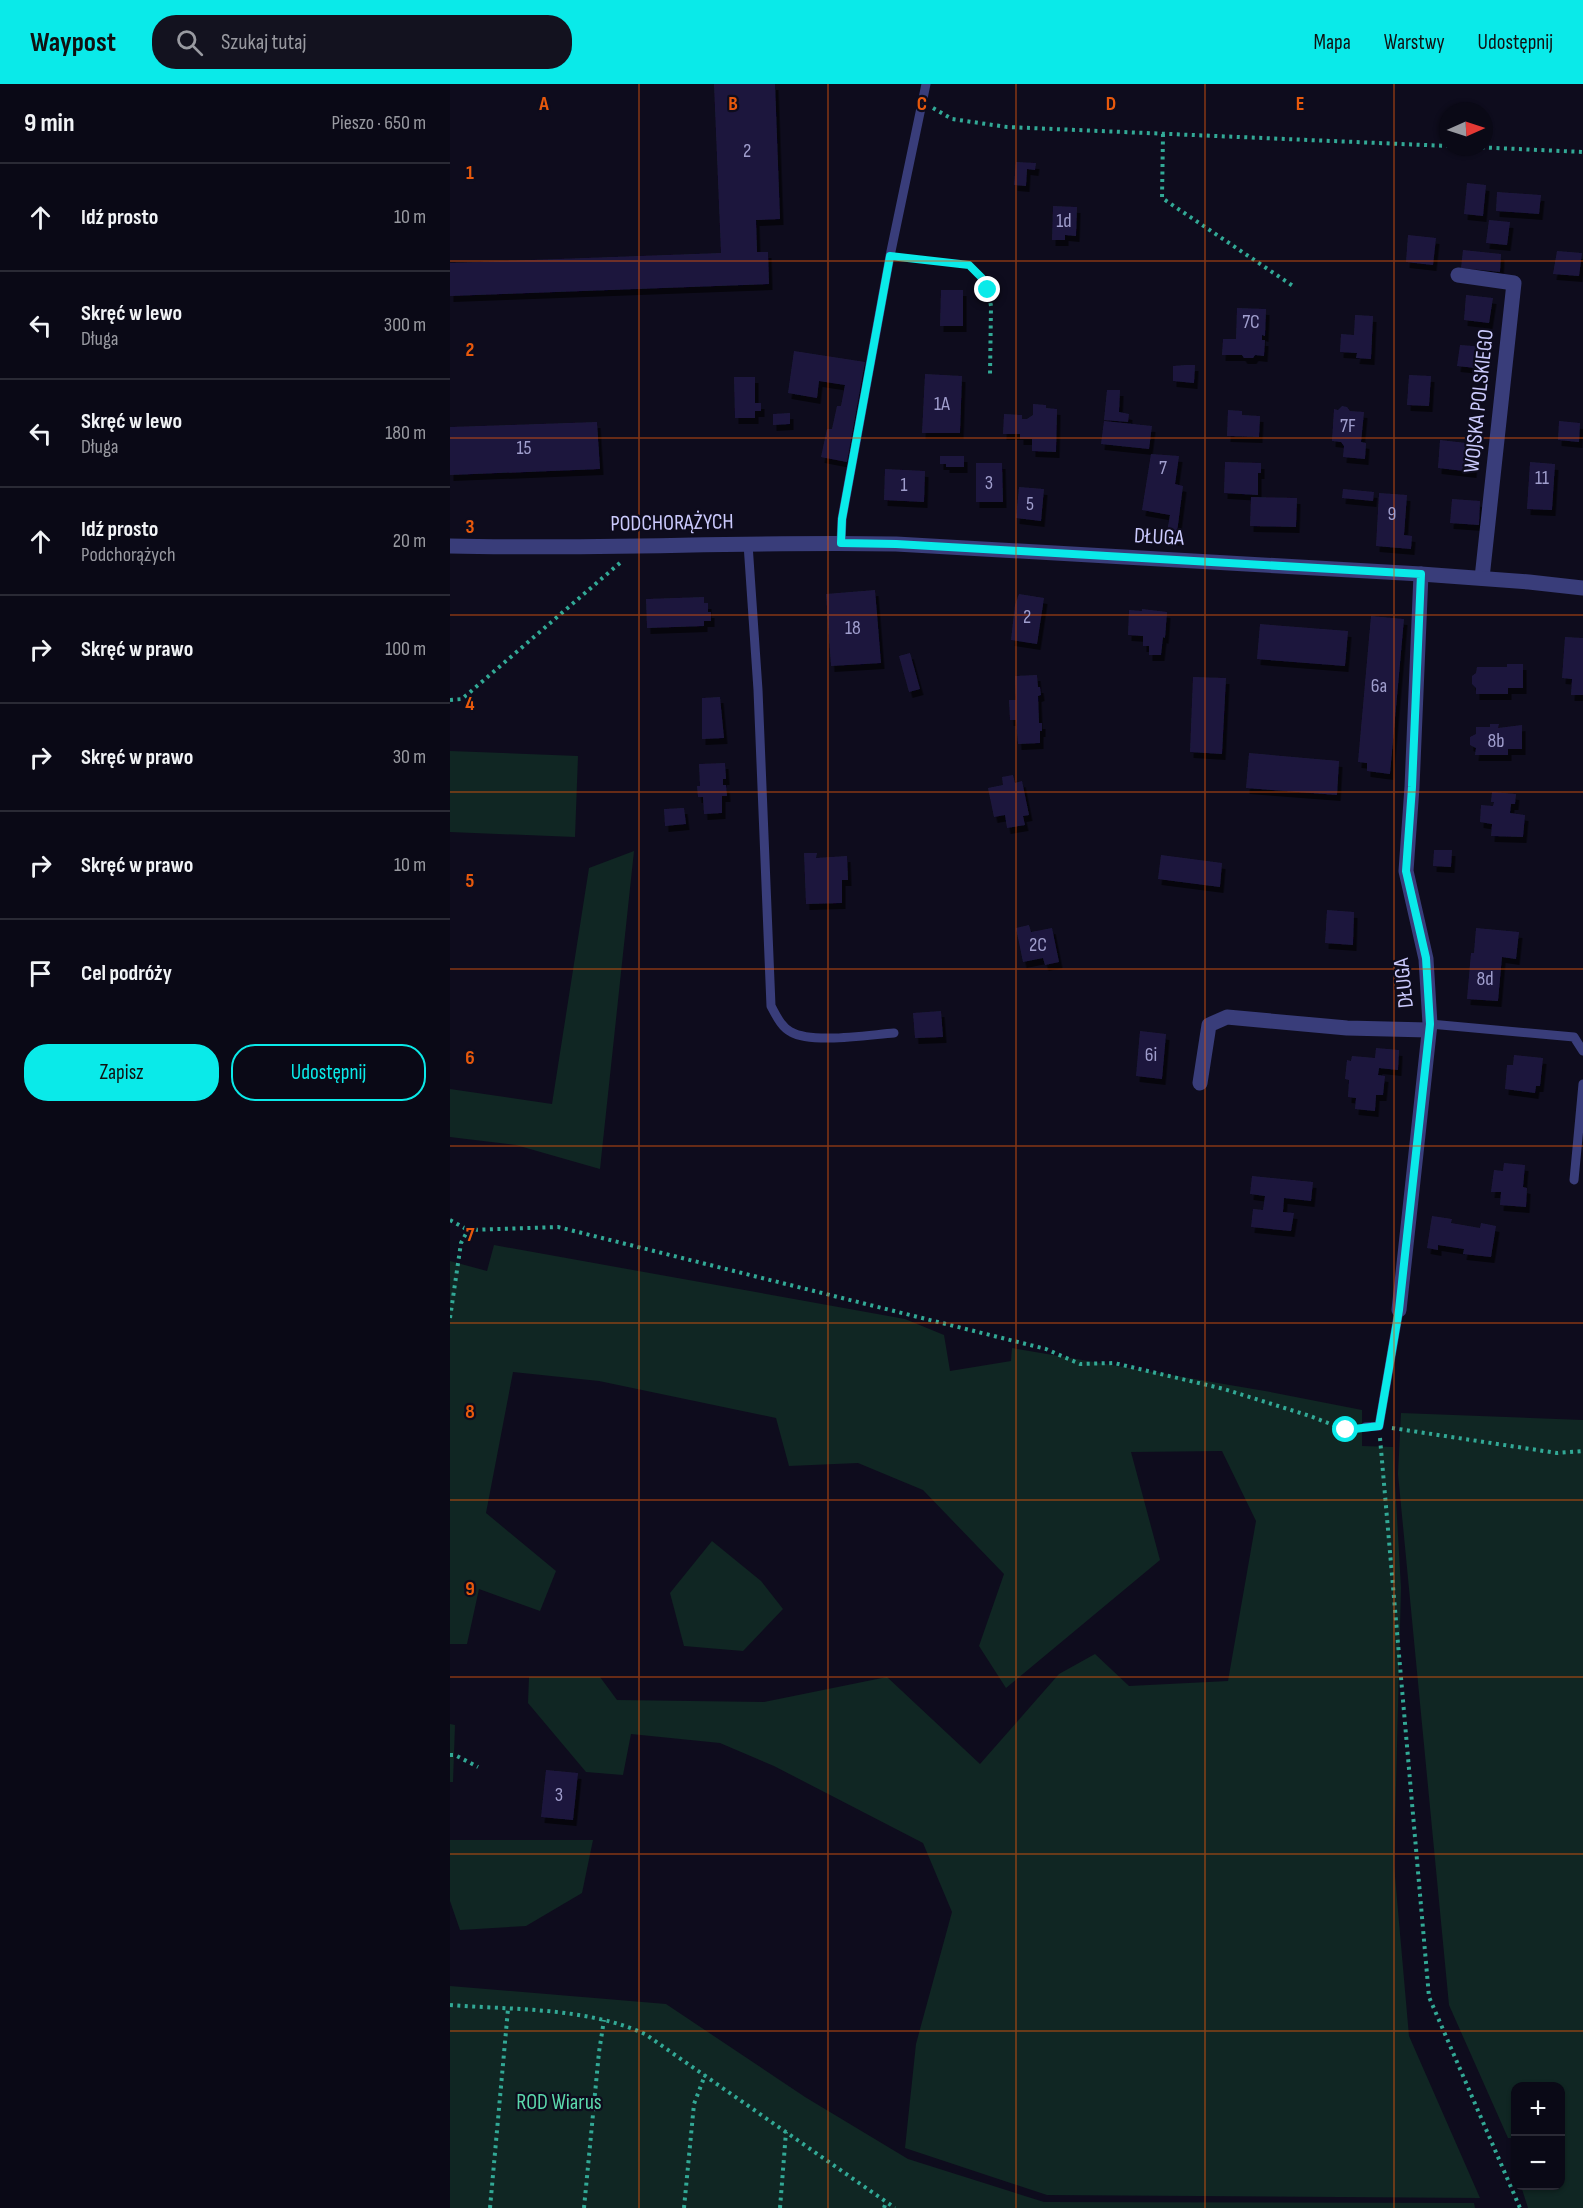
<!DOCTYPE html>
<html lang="pl">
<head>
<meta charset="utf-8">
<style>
	:root { --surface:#0a0916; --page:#13121f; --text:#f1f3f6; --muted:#999aa1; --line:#2a2a35; --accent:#0aeae9 }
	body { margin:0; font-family:"Sofia Sans Condensed",sans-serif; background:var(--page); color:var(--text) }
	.controls { position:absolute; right:18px; bottom:18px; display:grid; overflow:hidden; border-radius:12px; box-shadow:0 2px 4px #0004 }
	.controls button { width:54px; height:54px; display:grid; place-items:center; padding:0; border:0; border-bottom:2px solid var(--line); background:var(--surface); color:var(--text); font:30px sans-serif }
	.compass { position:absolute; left:989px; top:18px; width:54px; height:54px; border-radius:50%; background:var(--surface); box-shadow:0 2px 4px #0004; rotate:87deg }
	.stop { position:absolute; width:18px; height:18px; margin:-14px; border:4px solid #0aeae9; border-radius:50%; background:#fff }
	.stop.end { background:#0aeae9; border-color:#fff; box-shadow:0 2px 6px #0008 }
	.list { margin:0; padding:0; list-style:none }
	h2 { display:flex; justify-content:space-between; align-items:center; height:78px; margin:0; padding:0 24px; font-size:26px }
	h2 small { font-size:20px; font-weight:400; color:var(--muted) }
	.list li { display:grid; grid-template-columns:39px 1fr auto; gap:18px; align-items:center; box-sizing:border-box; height:108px; padding:0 24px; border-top:2px solid var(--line) }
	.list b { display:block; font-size:22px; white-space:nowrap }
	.list p { margin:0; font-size:20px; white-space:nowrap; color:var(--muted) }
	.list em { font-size:20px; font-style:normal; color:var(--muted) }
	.actions { display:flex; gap:12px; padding:18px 24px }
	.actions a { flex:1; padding:14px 0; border:2px solid var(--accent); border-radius:24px; text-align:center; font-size:21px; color:var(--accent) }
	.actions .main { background:var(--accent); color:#111 }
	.icon { flex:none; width:33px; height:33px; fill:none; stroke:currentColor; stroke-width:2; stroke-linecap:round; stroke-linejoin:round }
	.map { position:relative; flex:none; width:1133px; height:2124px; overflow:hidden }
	header { display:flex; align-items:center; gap:36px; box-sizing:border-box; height:84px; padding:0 30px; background:var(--accent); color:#111 }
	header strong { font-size:28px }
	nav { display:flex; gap:33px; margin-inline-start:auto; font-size:21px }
	.search { width:420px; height:54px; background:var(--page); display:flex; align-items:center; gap:15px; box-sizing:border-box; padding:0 21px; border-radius:24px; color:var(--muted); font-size:22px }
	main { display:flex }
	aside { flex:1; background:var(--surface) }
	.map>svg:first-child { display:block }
	.green { fill:#102623 }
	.building { fill:#1d193d; filter:url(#shadow) }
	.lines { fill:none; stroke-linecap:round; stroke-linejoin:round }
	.path { stroke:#32a996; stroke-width:4; stroke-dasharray:3 4.5; stroke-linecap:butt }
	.service { stroke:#393d7a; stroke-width:9 }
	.minor { stroke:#393d7a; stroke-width:15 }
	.tertiary { stroke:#393d7a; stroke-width:15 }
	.route { stroke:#0aeae9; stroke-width:8 }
	.grid { fill:none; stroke:#e8590c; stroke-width:1.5; stroke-opacity:0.55 }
	.labels { text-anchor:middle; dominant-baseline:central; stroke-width:4.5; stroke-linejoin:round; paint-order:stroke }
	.number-label { font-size:20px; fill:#a09ecd }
	.street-label { font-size:22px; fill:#cbcafd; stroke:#0e0c1d }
	.park-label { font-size:22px; fill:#5bd9ac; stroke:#0e0c1d }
	.grid-label { font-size:20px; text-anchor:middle; font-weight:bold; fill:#e8590c; stroke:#0e0c1d; stroke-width:4.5; stroke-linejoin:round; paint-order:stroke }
</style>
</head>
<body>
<header>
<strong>Waypost</strong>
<div class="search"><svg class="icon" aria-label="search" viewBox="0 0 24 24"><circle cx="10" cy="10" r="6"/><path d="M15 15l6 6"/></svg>Szukaj tutaj</div>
<nav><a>Mapa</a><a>Warstwy</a><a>Udostępnij</a></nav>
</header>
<main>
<aside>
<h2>9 min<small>Pieszo · 650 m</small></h2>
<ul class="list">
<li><svg class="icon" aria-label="ahead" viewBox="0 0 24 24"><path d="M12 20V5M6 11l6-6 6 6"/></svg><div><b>Idź prosto</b></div><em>10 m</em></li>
<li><svg class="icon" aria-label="left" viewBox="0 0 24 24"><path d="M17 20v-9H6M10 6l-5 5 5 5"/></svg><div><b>Skręć w lewo</b><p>Długa</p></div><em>300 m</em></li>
<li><svg class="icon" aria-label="left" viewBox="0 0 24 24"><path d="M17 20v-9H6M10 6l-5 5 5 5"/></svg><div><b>Skręć w lewo</b><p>Długa</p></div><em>180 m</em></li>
<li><svg class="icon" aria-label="ahead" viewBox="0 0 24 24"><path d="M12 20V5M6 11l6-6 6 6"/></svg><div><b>Idź prosto</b><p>Podchorążych</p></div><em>20 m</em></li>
<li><svg class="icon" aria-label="right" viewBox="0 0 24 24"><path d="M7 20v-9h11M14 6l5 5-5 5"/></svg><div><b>Skręć w prawo</b></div><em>100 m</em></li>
<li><svg class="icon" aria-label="right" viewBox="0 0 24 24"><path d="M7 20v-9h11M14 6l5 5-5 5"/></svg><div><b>Skręć w prawo</b></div><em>30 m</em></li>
<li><svg class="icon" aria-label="right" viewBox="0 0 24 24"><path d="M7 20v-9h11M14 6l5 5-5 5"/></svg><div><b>Skręć w prawo</b></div><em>10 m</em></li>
<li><svg class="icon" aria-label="arrive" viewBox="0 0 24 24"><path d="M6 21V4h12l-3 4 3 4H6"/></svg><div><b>Cel podróży</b></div></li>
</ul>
<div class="actions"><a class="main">Zapisz</a><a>Udostępnij</a></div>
</aside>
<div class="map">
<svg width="1133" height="2124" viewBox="0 0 1133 2124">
	<defs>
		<filter id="shadow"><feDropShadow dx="3.5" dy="6" stdDeviation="0" flood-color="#0009"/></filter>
	</defs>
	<rect width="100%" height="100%" fill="#0e0c1d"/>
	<g class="green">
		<polygon points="0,667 128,672 125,753 0,748"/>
		<polygon points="184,767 150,1085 66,1061 0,1053 0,1005 102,1020 139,784"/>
		<polygon points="44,1161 455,1235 494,1251 500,1287 561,1277 562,1264 815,1307 912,1326 912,1362 943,1363 951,1504 944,1781 959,1952 1030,2114 597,2111 455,2064 466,1960 502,1828 473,1759 324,1682 270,1659 181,1650 173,1691 136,1688 78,1619 79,1593 150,1593 167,1616 314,1618 437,1593 530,1680 609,1590 645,1570 679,1602 778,1597 806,1437 772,1367 681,1368 710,1476 556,1604 529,1562 554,1490 473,1406 408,1379 339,1382 326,1334 149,1297 63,1288 36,1429 106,1487 90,1527 29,1505 17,1560 0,1560 0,1177 37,1187"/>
		<polygon points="951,1329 1133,1336 1133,2124 1078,2124 1071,2102 1110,2102 1110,2002 1066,2002 1065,2054 1058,2054 999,1921 948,1390"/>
		<polygon points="262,1457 311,1497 333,1525 293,1567 234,1562 220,1509"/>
		<polygon points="0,1640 5,1641 3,1698 0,1698"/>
		<polygon points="0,1756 143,1756 132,1809 76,1842 10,1846 0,1817"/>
		<polygon points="0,1902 216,1920 355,2013 458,2075 594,2118 1024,2119 1025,2124 0,2124"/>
	</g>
	<g class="building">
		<polygon points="264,0 325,0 330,135 306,136 307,168 318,168 319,200 0,212 0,179 271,169"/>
		<polygon points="566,78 586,79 585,86 577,85 576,102 564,101"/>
		<polygon points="1017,99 1036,101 1033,132 1014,130"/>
		<polygon points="1047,108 1091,111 1089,130 1046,127"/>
		<polygon points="603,122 627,123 626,152 615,151 615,156 602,156"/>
		<polygon points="1039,136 1060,138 1057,161 1036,159"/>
		<polygon points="958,151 986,154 983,181 956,178"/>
		<polygon points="1013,166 1051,170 1050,188 1011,184"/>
		<polygon points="1107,167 1132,169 1129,192 1103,190"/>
		<polygon points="491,206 513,206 513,242 490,242"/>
		<polygon points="1016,211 1043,214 1039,239 1014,236"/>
		<polygon points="787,224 816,225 815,252 812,251 812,256 815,256 814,272 805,271 803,274 794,274 792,271 772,271 773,255 786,255"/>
		<polygon points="905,231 923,232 921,275 906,274 907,269 890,268 891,250 904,251"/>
		<polygon points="1010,261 1037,263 1035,285 1007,282"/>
		<polygon points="344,267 415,278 397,378 371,373 377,345 382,345 387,322 391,322 395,301 369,297 367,314 338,309"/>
		<polygon points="736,281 745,281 744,299 723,297 723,282"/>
		<polygon points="475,290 512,292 510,349 472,349"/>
		<polygon points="959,291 981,292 979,322 957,321"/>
		<polygon points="284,293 305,293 305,319 311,319 311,327 305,327 305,334 285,334"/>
		<polygon points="657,306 670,306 669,328 679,330 678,338 654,336"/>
		<polygon points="583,320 596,321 596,324 607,325 606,368 582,367 582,355 570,355 570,350 553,350 554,330 572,331 572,335 577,335 583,331"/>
		<polygon points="892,322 897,323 900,327 914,328 911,358 916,359 915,375 893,373 894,362 891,358 882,357 884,325 888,326"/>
		<polygon points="778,326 792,327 792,331 810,332 809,353 777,352"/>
		<polygon points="340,329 340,340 323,341 323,330"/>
		<polygon points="654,337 702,342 699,365 651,360"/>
		<polygon points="1109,337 1130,339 1129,358 1108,356"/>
		<polygon points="147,338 150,385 0,391 0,343"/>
		<polygon points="990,356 1025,360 1023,388 988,384"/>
		<polygon points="701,370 729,372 725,400 733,402 726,456 716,454 720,431 692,426"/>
		<polygon points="490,372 514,372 514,383 496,383 496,380 490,380"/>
		<polygon points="775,378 811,379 811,389 808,389 808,411 774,409"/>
		<polygon points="1080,378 1105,380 1102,426 1077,425"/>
		<polygon points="526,379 552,379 553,418 526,418"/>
		<polygon points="435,385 475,387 474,418 434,416"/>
		<polygon points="569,403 594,405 591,437 566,434"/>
		<polygon points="893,405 924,408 923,417 892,414"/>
		<polygon points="929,409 957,411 954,451 962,452 961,465 926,462"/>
		<polygon points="801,413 847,414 846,443 800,442"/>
		<polygon points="1002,415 1030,417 1029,441 1000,439"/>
		<polygon points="425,506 431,579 381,582 376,510"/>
		<polygon points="569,510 594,514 587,560 561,556 565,521"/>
		<polygon points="254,513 254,519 258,519 258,528 261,528 261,537 254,537 254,542 197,544 196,515"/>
		<polygon points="692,525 717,528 715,554 713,553 711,571 699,571 699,562 693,562 693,552 678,551 679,526 692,527"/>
		<polygon points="921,532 954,535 940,690 917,687 917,679 908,678"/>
		<polygon points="810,540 898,547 895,582 807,575"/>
		<polygon points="1115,553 1133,554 1133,611 1121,611 1122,595 1112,594"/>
		<polygon points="460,569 470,605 459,608 449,572"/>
		<polygon points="1057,580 1073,580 1073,604 1058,604 1058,610 1026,610 1026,604 1022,600 1022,592 1026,589 1027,583 1057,583"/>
		<polygon points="587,591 588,603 590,603 591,611 588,612 589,639 592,639 592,647 590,647 590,659 568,660 566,636 560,636 559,616 566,616 565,592"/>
		<polygon points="743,593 776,594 772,670 740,668"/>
		<polygon points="270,613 274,654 252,655 252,614"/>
		<polygon points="1040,640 1049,640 1048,644 1072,641 1072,665 1058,665 1058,671 1025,671 1026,664 1020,661 1020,653 1026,650 1026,643 1040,643"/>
		<polygon points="799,669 889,677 887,711 796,704"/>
		<polygon points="275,679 276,695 273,695 273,701 276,701 277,712 272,712 272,729 254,730 253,713 248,713 247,702 250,702 249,680"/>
		<polygon points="563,691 565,699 572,697 579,731 573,732 575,741 557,744 555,731 544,733 538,704 553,701 552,693"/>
		<polygon points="1042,708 1066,710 1065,720 1061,720 1060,729 1075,731 1073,753 1041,752 1042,740 1030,738 1031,721 1043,722 1044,718 1041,718"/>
		<polygon points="234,724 236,740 215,742 214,725"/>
		<polygon points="984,766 1002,766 1001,783 983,782"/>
		<polygon points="354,769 367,769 366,774 397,772 398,796 392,796 392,819 356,820"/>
		<polygon points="711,771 772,779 770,803 708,795"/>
		<polygon points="877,826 904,828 903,861 875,859"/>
		<polygon points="579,841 581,848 602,844 609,878 595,881 593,874 573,878 566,844"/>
		<polygon points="1026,844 1069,848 1066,875 1052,873 1048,917 1017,915 1021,869 1024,869"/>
		<polygon points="491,927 493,953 465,954 463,929"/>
		<polygon points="690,947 716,950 712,995 686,992"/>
		<polygon points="926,964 949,966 948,986 929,984 928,991 935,992 933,1011 926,1011 925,1027 905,1025 906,1014 898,1013 899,996 895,995 897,976 901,977 902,972 925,974"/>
		<polygon points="1064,971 1093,974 1090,1002 1086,1002 1085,1009 1055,1005 1057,981 1063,981"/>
		<polygon points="1054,1079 1075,1081 1073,1103 1077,1104 1076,1123 1050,1121 1051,1108 1041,1108 1044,1086 1053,1087"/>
		<polygon points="802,1092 863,1098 861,1117 834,1114 833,1128 844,1129 841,1147 801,1143 803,1125 813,1126 815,1112 800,1110"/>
		<polygon points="982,1132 1002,1135 1001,1139 1030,1144 1031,1139 1046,1142 1041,1173 1013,1170 1014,1165 988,1161 988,1166 977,1164"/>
		<polygon points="96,1686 128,1689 123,1736 91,1733"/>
	</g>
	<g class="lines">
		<g class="path">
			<polyline points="483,24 502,35 557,43 998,62"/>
			<polyline points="713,50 712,114 843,202"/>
			<polyline points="1024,63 1133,68"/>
			<polyline points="452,173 519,181 532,194 538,206 541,222 540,291"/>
			<polyline points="0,616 12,615 171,478"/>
			<polyline points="0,1136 18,1146"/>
			<polyline points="0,1234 11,1159 18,1146 108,1143 596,1265 630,1280 664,1279 774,1305 860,1332 896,1346 903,1345"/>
			<polyline points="942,1344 1107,1369 1133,1367"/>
			<polyline points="930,1354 979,1913 1070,2124"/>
			<polyline points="0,1671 5,1671 28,1683"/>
			<path d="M 0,1921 C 64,1926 136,1923 195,1950 L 445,2124"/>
			<polyline points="40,2124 58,1925"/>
			<polyline points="134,2124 149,1968 154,1936"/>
			<polyline points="234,2124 244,2020 255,1991"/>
			<polyline points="330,2124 336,2048"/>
			<polyline points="434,2124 436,2118"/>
		</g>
		<g class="service">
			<polyline points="391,459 392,435 440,172 476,0"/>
			<path d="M 298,460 L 308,606 L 321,922 C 326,931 331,943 341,948 C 362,960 418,951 444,949"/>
			<polyline points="980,940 1124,953 1133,967"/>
			<polyline points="1124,1096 1133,1000"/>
			<polyline points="915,1343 929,1342 949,1226"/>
		</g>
		<g class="minor">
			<polyline points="1008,191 1064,199 1032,494"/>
			<polyline points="750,999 759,941 777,933 897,944 978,946"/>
			<polyline points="949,1226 980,940 976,875 956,787 962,703 971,490"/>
		</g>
		<path class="tertiary" d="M 0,462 C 149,466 297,457 446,460 L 971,490 L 1079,498 L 1133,504"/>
	</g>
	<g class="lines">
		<polyline class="route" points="538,206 532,194 519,181 440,172 392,435 391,459 446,460 971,490 962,703 956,787 976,874 980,940 949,1226 929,1342 896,1346"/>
	</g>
	<path class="grid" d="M 189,0 L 189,2124M 378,0 L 378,2124M 566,0 L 566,2124M 755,0 L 755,2124M 944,0 L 944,2124M 0,177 L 1133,177M 0,354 L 1133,354M 0,531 L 1133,531M 0,708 L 1133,708M 0,885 L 1133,885M 0,1062 L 1133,1062M 0,1239 L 1133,1239M 0,1416 L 1133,1416M 0,1593 L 1133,1593M 0,1770 L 1133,1770M 0,1947 L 1133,1947"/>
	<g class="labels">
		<g class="number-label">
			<text x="297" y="67">2</text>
			<text x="614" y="137">1d</text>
			<text x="801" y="238">7C</text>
			<text x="492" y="320">1A</text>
			<text x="898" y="342">7F</text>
			<text x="74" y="364">15</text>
			<text x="713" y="384">7</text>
			<text x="1092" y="394">11</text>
			<text x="539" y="399">3</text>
			<text x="454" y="401">1</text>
			<text x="580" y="420">5</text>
			<text x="942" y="430">9</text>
			<text x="577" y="533">2</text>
			<text x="403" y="544">18</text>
			<text x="929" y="602">6a</text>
			<text x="1046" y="657">8b</text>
			<text x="588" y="861">2C</text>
			<text x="1035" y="895">8d</text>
			<text x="701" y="971">6i</text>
			<text x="109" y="1711">3</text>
		</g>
		<g class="street-label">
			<text transform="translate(1029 317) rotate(-84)">WOJSKA POLSKIEGO</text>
			<text transform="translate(222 439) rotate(-1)">PODCHORĄŻYCH</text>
			<text transform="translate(709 453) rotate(3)">DŁUGA</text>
			<text transform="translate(954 899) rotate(-96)">DŁUGA</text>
		</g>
		<g class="park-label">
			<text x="109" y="2018">ROD Wiarus</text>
		</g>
	</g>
	<g class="grid-label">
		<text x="94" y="26">A</text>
		<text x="283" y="26">B</text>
		<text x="472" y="26">C</text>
		<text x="661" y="26">D</text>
		<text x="850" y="26">E</text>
		<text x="20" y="95">1</text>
		<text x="20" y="272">2</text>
		<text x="20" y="449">3</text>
		<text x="20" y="626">4</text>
		<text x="20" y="803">5</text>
		<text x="20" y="980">6</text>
		<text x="20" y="1157">7</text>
		<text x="20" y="1334">8</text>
		<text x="20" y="1511">9</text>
	</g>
</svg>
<div class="controls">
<button>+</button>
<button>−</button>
</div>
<svg class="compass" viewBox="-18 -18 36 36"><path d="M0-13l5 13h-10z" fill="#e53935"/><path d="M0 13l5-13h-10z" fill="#999aa1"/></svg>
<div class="stop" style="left:896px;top:1346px"></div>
<div class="stop end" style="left:538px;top:206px"></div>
</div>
</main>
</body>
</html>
